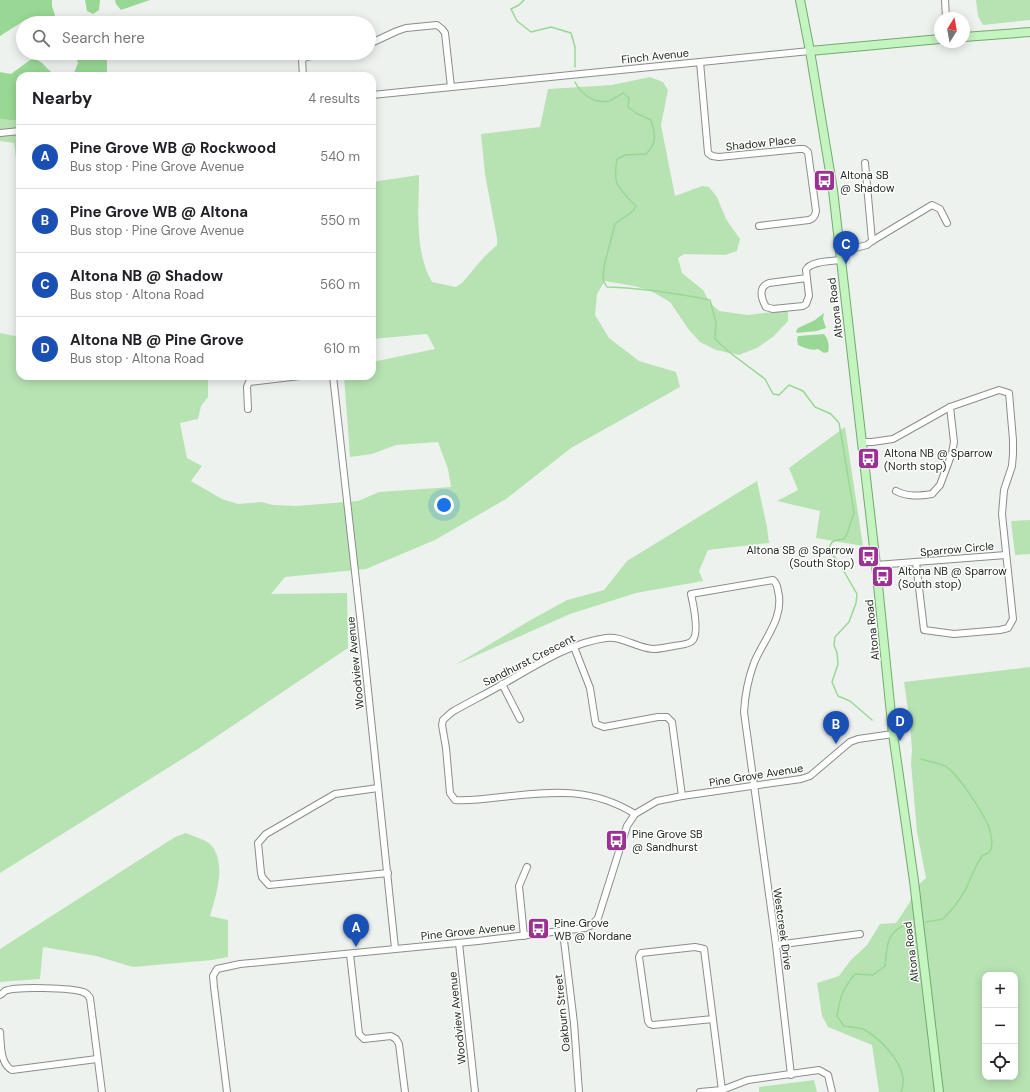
<!DOCTYPE html>
<html lang="en">
<head>
<meta charset="utf-8">
<style>
	:root { --surface:#fff; --page:#f2f2f2; --text:#202124; --muted:#757577; --line:#e0e0e0; --accent:#9a3193 }
	body { margin:0; font-family:"DM Sans",sans-serif; background:var(--page); color:var(--text) }
	.controls { position:absolute; right:12px; bottom:12px; display:grid; overflow:hidden; border-radius:8px; box-shadow:0 2px 10px #0003 }
	.controls button { width:36px; height:36px; display:grid; place-items:center; padding:0; border:0; border-bottom:1px solid var(--line); background:var(--surface); color:var(--text); font:20px sans-serif }
	.compass { position:absolute; left:934px; top:12px; width:36px; height:36px; border-radius:50%; background:var(--surface); box-shadow:0 2px 10px #0003; rotate:11deg }
	.you { position:absolute; left:444px; top:505px; width:14px; height:14px; margin:-10px; border:3px solid #fff; border-radius:50%; background:#1a73e8; box-shadow:0 0 0 6px #1a73e833 }
	.badge { display:grid; place-items:center; width:26px; height:26px; border-radius:50%; background:var(--accent); color:#fff; font-size:13px; font-weight:700 }
	.pin { position:absolute; translate:-50% -33px; filter:drop-shadow(0 1px 2px #0008) }
	.pin::after { content:''; position:absolute; top:21px; width:14px; height:12px; background:inherit; clip-path:polygon(0 0,100% 0,50% 100%) }
	.list { margin:0; padding:0; list-style:none }
	h2 { display:flex; justify-content:space-between; align-items:center; height:52px; margin:0; padding:0 16px; font-size:17px }
	h2 small { font-size:13px; font-weight:400; color:var(--muted) }
	.list li { display:grid; grid-template-columns:26px 1fr auto; gap:12px; align-items:center; box-sizing:border-box; height:64px; padding:0 16px; border-top:1px solid var(--line) }
	.list b { display:block; font-size:15px; white-space:nowrap }
	.list p { margin:0; font-size:13px; white-space:nowrap; color:var(--muted) }
	.list em { font-size:13px; font-style:normal; color:var(--muted) }
	.icon { flex:none; width:22px; height:22px; fill:none; stroke:currentColor; stroke-width:2; stroke-linecap:round; stroke-linejoin:round }
	.map { position:relative; flex:none; width:1030px; height:1092px; overflow:hidden }
	.search { position:absolute; background:var(--surface); box-shadow:0 2px 10px #0003; left:16px; top:16px; width:360px; height:44px; display:flex; align-items:center; gap:10px; box-sizing:border-box; padding:0 14px; border-radius:22px; color:var(--muted); font-size:15px }
	.panel { position:absolute; background:var(--surface); box-shadow:0 2px 10px #0003; left:16px; top:72px; width:360px; height:308px; border-radius:12px }
	.map>svg:first-child { display:block }
	.green { fill:#b7e3b3; fill-rule:evenodd }
	.water { fill:#99d894 }
	.lines { fill:none; stroke-linecap:round; stroke-linejoin:round }
	.stream { stroke:#99d894; stroke-width:1.5 }
	.minor-casing { stroke:#8a8e89; stroke-width:8 }
	.major-casing { stroke:#72a96e; stroke-width:10 }
	.minor { stroke:#fff; stroke-width:6 }
	.major { stroke:#c4f5c0; stroke-width:8 }
	.labels { text-anchor:middle; dominant-baseline:central; stroke-width:3; stroke-linejoin:round; paint-order:stroke }
	.street-label { font-size:11px; fill:#252625; stroke:#fcfffc }
	.poi-label { font-size:11px; fill:#252625; stroke:#fcfffc; text-anchor:start }
</style>
</head>
<body>
<div class="map">
<svg width="1030" height="1092" viewBox="0 0 1030 1092">
	<rect width="100%" height="100%" fill="#eef2ee"/>
	<g class="green">
		<polygon points="976,0 1030,0 1030,20 983,25 978,16"/>
		<path d="M 650,77 L 663,82 L 668,90 L 661,125 L 675,196 L 702,186 L 709,187 L 717,197 L 726,219 L 740,239 L 737,251 L 725,255 L 684,254 L 678,258 L 682,273 L 703,290 L 710,303 L 719,311 L 748,315 L 788,310 L 788,321 L 774,336 L 757,348 L 739,355 L 716,350 L 700,342 L 689,330 L 670,302 L 649,290 L 634,286 L 605,281 L 597,294 L 595,315 L 609,338 L 639,361 L 676,372 L 680,387 L 571,448 L 506,499 L 435,540 L 366,569 L 285,577 L 271,594 L 347,593 L 348,648 L 198,749 L 0,873 L 0,333 L 20,337 L 20,376 L 208,376 L 208,397 L 201,406 L 198,419 L 180,423 L 187,458 L 202,466 L 191,481 L 222,499 L 238,504 L 261,502 L 273,505 L 296,506 L 358,501 L 379,492 L 451,487 L 448,469 L 438,442 L 396,445 L 372,454 L 350,457 L 344,376 L 372,376 L 372,362 L 435,349 L 427,334 L 372,339 L 372,182 L 419,175 C 419,210 414,251 432,282 L 456,287 L 462,283 L 484,257 L 497,245 L 497,238 L 485,174 L 481,134 L 540,127 L 548,89 L 612,85 Z"/>
		<polygon points="0,119 20,121 20,188 14,143 0,141"/>
		<polygon points="845,427 863,546 816,538 820,511 777,501 798,490 789,468"/>
		<polygon points="757,481 767,527 769,543 708,550 699,571 703,581 636,593 570,614 455,665 529,621 567,600 604,590 627,561"/>
		<polygon points="1030,520 1030,554 1015,555 1011,521"/>
		<path d="M 1030,667 L 1030,1092 L 879,1092 L 872,1045 L 828,1027 L 822,1016 L 817,983 L 839,976 L 850,961 L 867,945 L 880,924 L 896,923 L 910,902 L 914,889 L 926,878 L 917,832 L 911,764 L 912,750 L 910,724 L 904,682 ZM 985,975 L 1015,975 L 1015,1077 L 985,1077 Z"/>
		<path d="M 186,833 C 192,836 207,840 211,845 C 227,863 216,896 210,916 L 228,920 L 228,957 L 212,960 L 133,967 L 96,956 L 43,947 L 40,979 L 0,982 L 0,949 L 175,837 Z"/>
		<polygon points="814,1080 817,1092 759,1092 759,1087"/>
	</g>
	<g class="water">
		<polygon points="0,0 52,0 52,6 56,19 50,23 38,20 25,20 0,36"/>
		<polygon points="85,0 100,0 99,10 93,14 87,11"/>
		<polygon points="115,0 150,0 121,10 116,4"/>
		<polygon points="82,53 107,53 107,76 67,76 74,73 78,63 76,57 77,55"/>
		<polygon points="36,59 42,63 55,76 20,76 20,121 0,119 0,72 11,74 30,60"/>
		<polygon points="824,313 823,319 826,328 817,331 797,333 796,331 798,328 815,320"/>
		<path d="M 824,334 C 828,339 830,346 828,352 L 824,353 L 818,349 C 811,351 805,348 798,345 L 797,340 L 798,336 Z"/>
	</g>
	<g class="lines">
		<g class="stream">
			<polyline points="524,0 519,5 511,9 517,21 531,32 551,27 571,33 575,47 575,67"/>
			<path d="M 575,82 C 581,94 594,104 609,101 C 613,100 619,95 623,93 L 629,98 L 628,107 L 636,113 L 651,120 C 655,134 658,142 646,154 L 625,155 L 617,159 C 612,186 619,188 636,206 L 633,211 L 615,224 L 604,266 L 603,280 L 607,287 C 643,288 675,293 710,300 L 716,323 L 715,339 L 729,352 L 765,379 L 773,394 L 779,395 L 789,385 L 803,391 L 815,407 L 831,414 L 839,423 L 854,512 L 847,534 L 844,539 C 835,541 830,539 829,551 L 838,561 L 857,594 L 856,603 L 849,622 L 835,637 L 834,645 L 837,653 L 838,664 L 832,682 L 838,696 L 850,701 L 872,720"/>
			<path d="M 921,759 C 929,762 938,763 945,766 C 957,772 987,818 990,831 C 992,839 993,845 990,852 L 982,856 L 977,864 L 965,891 L 954,907 L 943,919 L 926,922"/>
			<path d="M 901,1092 C 911,1069 883,1041 865,1030 C 860,1027 850,1027 844,1026 L 837,1016 C 840,997 842,990 855,974 L 873,975 L 885,966 C 887,946 886,931 908,924"/>
		</g>
		<defs>
			<g id="minor">
				<polyline points="945,0 946,18"/>
				<polyline points="369,44 397,31 406,28 437,25 442,29 445,33 451,87"/>
				<path d="M 700,62 L 708,153 L 712,156 L 719,157 L 799,149 L 804,149 L 808,152 L 816,211 C 815,216 814,218 809,220 L 759,226"/>
				<polyline points="303,76 302,60 306,57 327,53"/>
				<polyline points="372,95 810,51"/>
				<polyline points="0,133 20,131"/>
				<polyline points="865,163 872,241"/>
				<polyline points="840,252 867,245 872,241 932,205 940,209 947,223"/>
				<path d="M 807,278 L 769,283 C 758,287 761,298 766,307 L 773,309 L 803,306 L 806,304 L 809,296 L 806,270 C 810,261 831,261 841,260"/>
				<polyline points="333,376 364,652 395,948"/>
				<polyline points="248,409 247,387 249,382 300,376"/>
				<polyline points="862,442 872,442 893,439 950,407 999,390 1009,393 1013,440 1013,454 1012,466 1004,490 1002,514 1013,619 1008,628 1000,630 954,634 924,630 916,562"/>
				<path d="M 896,491 C 908,497 919,496 932,494 L 940,485 L 952,453 L 954,442 L 950,407"/>
				<polyline points="876,565 1006,555"/>
				<polyline points="574,647 590,688 595,720 596,724 604,727 658,717 667,717 672,722 682,796"/>
				<polyline points="502,684 520,719"/>
				<polyline points="378,788 335,794 266,834 258,843 261,873 262,877 269,885 388,873"/>
				<path d="M 635,814 C 590,786 550,792 501,797 C 485,799 470,801 455,800 L 450,793 L 446,748 L 442,725 L 443,720 L 452,712 C 469,702 486,694 503,684 C 535,666 569,643 606,638 C 623,636 636,648 653,649 C 660,649 667,647 674,646 C 679,645 688,645 692,641 C 700,634 693,603 691,594 L 773,580 C 777,583 777,586 778,591 C 785,618 763,640 754,663 C 748,679 745,695 744,712 L 776,945 L 791,1075"/>
				<polyline points="563,932 574,1023 579,1092"/>
				<polyline points="524,936 519,886 527,867"/>
				<polyline points="459,943 475,1092"/>
				<polyline points="776,945 860,934"/>
				<polyline points="350,954 359,1034 364,1039 391,1036 396,1039 399,1044 405,1092"/>
				<path d="M 0,995 C 1,995 4,992 5,991 C 16,986 72,988 83,992 C 87,993 88,995 90,998 L 102,1092"/>
				<polyline points="713,1019 653,1025 650,1024 648,1021 639,957 641,953 695,947 704,949 722,1090"/>
				<path d="M 0,1032 C 1,1044 0,1064 12,1070 L 97,1059"/>
				<polyline points="227,1092 214,987 213,976 217,969 240,964 478,941 585,928 592,925 598,918 627,826 635,814 657,801 682,796 801,779 810,776 850,742 858,739 893,734"/>
				<polyline points="700,1092 722,1090 748,1080 819,1070 828,1075 832,1092"/>
			</g>
			<g id="major">
				<polyline points="800,0 810,51 833,190 876,565 893,734 914,881 939,1092"/>
				<polyline points="964,37 1030,32"/>
				<polyline points="810,51 940,39"/>
			</g>
		</defs>
		<use href="#minor" class="minor-casing"/>
		<use href="#major" class="major-casing"/>
		<use href="#minor" class="minor"/>
		<use href="#major" class="major"/>
	</g>
	<defs>
		<symbol id="bus-square" viewBox="-11 -11 22 22"><rect x="-9" y="-9" width="18" height="18" rx="4" fill="#9a3193" stroke="#fcfffc"/><path d="M-5-6H5V4H4V6H2V4H-2V6H-4V4H-5ZM-3.5-4V0h7V-4ZM-3.5 1.2v1.5H-2V1.2ZM2 1.2v1.5H3.5V1.2Z" fill="#fff"/></symbol>
	</defs>
	<g fill-rule="evenodd">
		<use href="#bus-square" x="812" y="168" width="25" height="25"/>
		<use href="#bus-square" x="856" y="446" width="25" height="25"/>
		<use href="#bus-square" x="856" y="544" width="25" height="25"/>
		<use href="#bus-square" x="870" y="564" width="25" height="25"/>
		<use href="#bus-square" x="604" y="828" width="25" height="25"/>
		<use href="#bus-square" x="526" y="916" width="25" height="25"/>
	</g>
	<g class="labels">
		<g class="street-label">
			<text transform="translate(655 56) rotate(-6)">Finch Avenue</text>
			<text transform="translate(761 143) rotate(-6)">Shadow Place</text>
			<text transform="translate(835 308) rotate(-97)">Altona Road</text>
			<text transform="translate(957 549) rotate(-5)">Sparrow Circle</text>
			<text transform="translate(872 630) rotate(-96)">Altona Road</text>
			<text transform="translate(529 660) rotate(-27)">Sandhurst Crescent</text>
			<text transform="translate(355 663) rotate(-96)">Woodview Avenue</text>
			<text transform="translate(756 775) rotate(-9)">Pine Grove Avenue</text>
			<text transform="translate(783 929) rotate(82)">Westcreek Drive</text>
			<text transform="translate(468 931) rotate(-6)">Pine Grove Avenue</text>
			<text transform="translate(911 952) rotate(-97)">Altona Road</text>
			<text transform="translate(562 1013) rotate(-96)">Oakburn Street</text>
			<text transform="translate(457 1018) rotate(-96)">Woodview Avenue</text>
		</g>
		<g class="poi-label">
			<text x="840" y="175">Altona SB<tspan x="840" dy="13">@ Shadow</tspan></text>
			<text x="884" y="453">Altona NB @ Sparrow<tspan x="884" dy="13">(North stop)</tspan></text>
			<text x="854" y="550" text-anchor="end">Altona SB @ Sparrow<tspan x="854" dy="13">(South Stop)</tspan></text>
			<text x="898" y="571">Altona NB @ Sparrow<tspan x="898" dy="13">(South stop)</tspan></text>
			<text x="632" y="834">Pine Grove SB<tspan x="632" dy="13">@ Sandhurst</tspan></text>
			<text x="554" y="923">Pine Grove<tspan x="554" dy="13">WB @ Nordane</tspan></text>
		</g>
	</g>
</svg>
<div class="controls">
<button>+</button>
<button>−</button>
<button><svg class="icon" aria-label="locate" viewBox="0 0 24 24"><circle cx="12" cy="12" r="6"/><path d="M12 2v4M12 18v4M2 12h4M18 12h4"/></svg></button>
</div>
<svg class="compass" viewBox="-18 -18 36 36"><path d="M0-13l5 13h-10z" fill="#e53935"/><path d="M0 13l5-13h-10z" fill="#757577"/></svg>
<div class="you"></div>
<div class="pin badge" style="left:356px;top:947px;background:#1a4fb4">A</div>
<div class="pin badge" style="left:836px;top:744px;background:#1a4fb4">B</div>
<div class="pin badge" style="left:846px;top:264px;background:#1a4fb4">C</div>
<div class="pin badge" style="left:900px;top:741px;background:#1a4fb4">D</div>
<div class="search"><svg class="icon" aria-label="search" viewBox="0 0 24 24"><circle cx="10" cy="10" r="6"/><path d="M15 15l6 6"/></svg>Search here</div>
<section class="panel">
<h2>Nearby<small>4 results</small></h2>
<ul class="list">
<li><span class="badge" style="background:#1a4fb4">A</span><div><b>Pine Grove WB @ Rockwood</b><p>Bus stop · Pine Grove Avenue</p></div><em>540 m</em></li>
<li><span class="badge" style="background:#1a4fb4">B</span><div><b>Pine Grove WB @ Altona</b><p>Bus stop · Pine Grove Avenue</p></div><em>550 m</em></li>
<li><span class="badge" style="background:#1a4fb4">C</span><div><b>Altona NB @ Shadow</b><p>Bus stop · Altona Road</p></div><em>560 m</em></li>
<li><span class="badge" style="background:#1a4fb4">D</span><div><b>Altona NB @ Pine Grove</b><p>Bus stop · Altona Road</p></div><em>610 m</em></li>
</ul>
</section>
</div>
</body>
</html>
